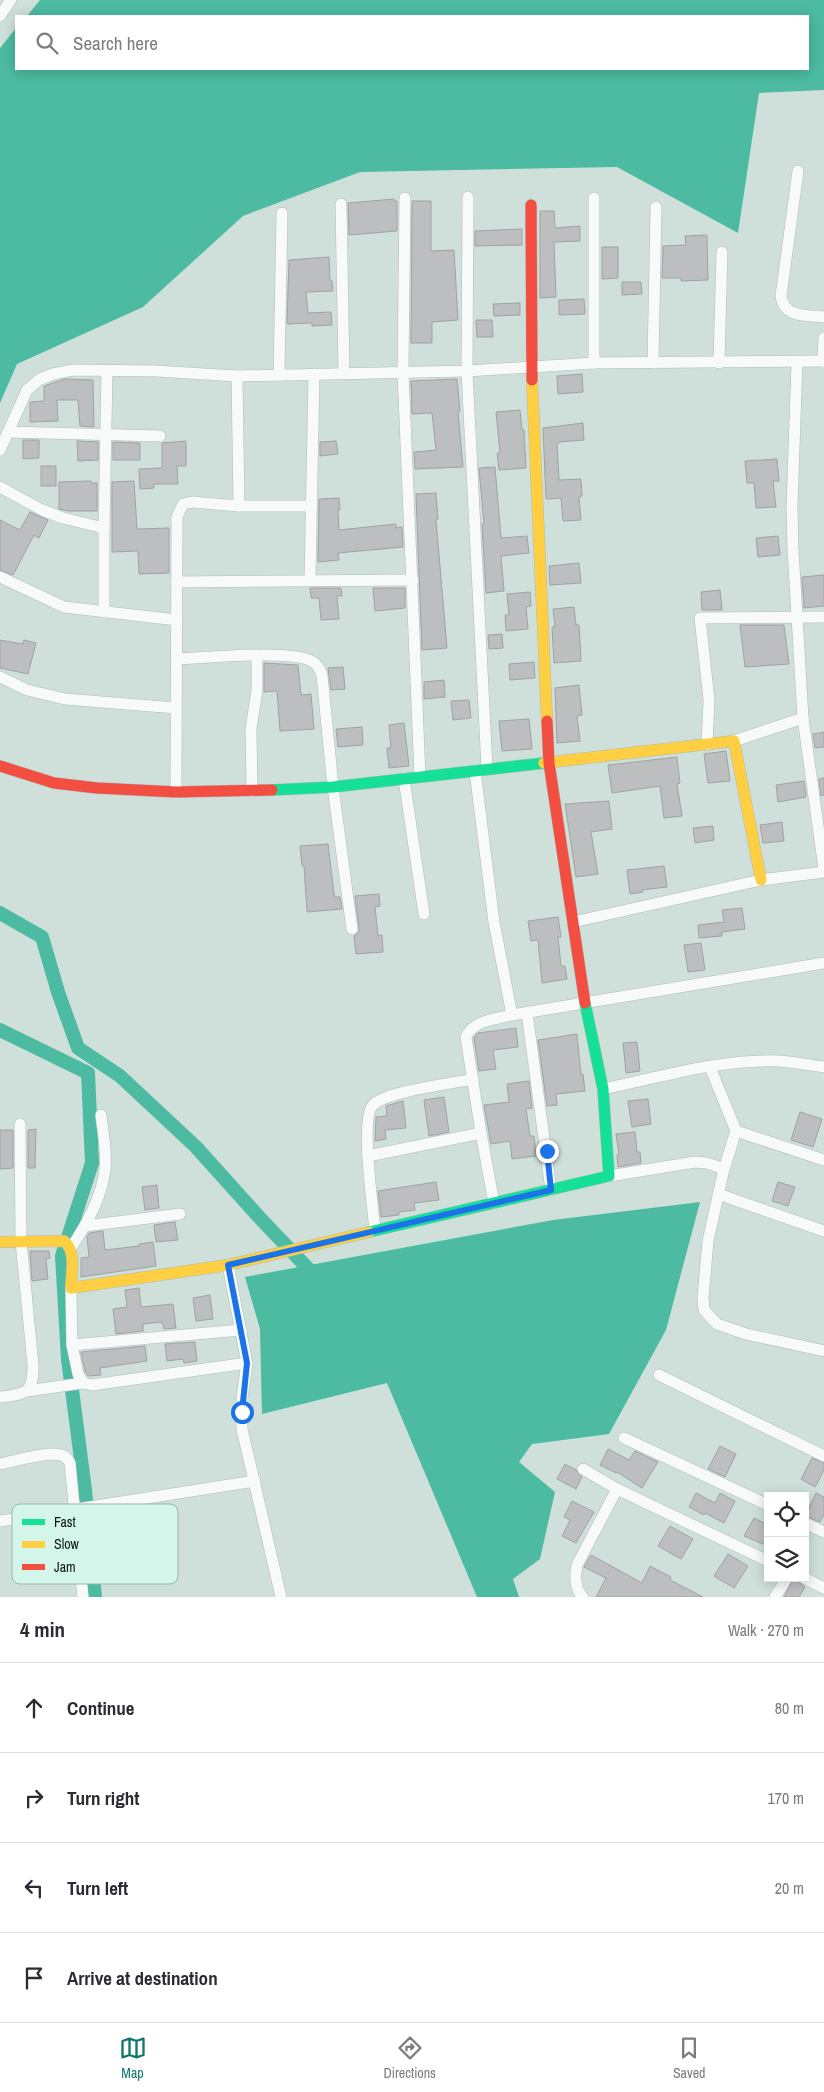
<!DOCTYPE html>
<html lang="en">
<head>
<meta charset="utf-8">
<style>
	:root { --surface:#fff; --page:#f2f2f3; --text:#2b2b33; --muted:#7c7c81; --line:#e1e1e2; --accent:#0f766e }
	body { margin:0; font-family:"Archivo Narrow",sans-serif; background:var(--page); color:var(--text) }
	.controls { position:absolute; right:15px; bottom:15px; display:grid; overflow:hidden; border-radius:0px; box-shadow:0 2px 12px #0003 }
	.controls button { width:45px; height:45px; display:grid; place-items:center; padding:0; border:0; border-bottom:1px solid var(--line); background:var(--surface); color:var(--text); font:25px sans-serif }
	.stop { position:absolute; width:15px; height:15px; margin:-11px; border:4px solid #1a73e8; border-radius:50%; background:#fff }
	.stop.end { background:#1a73e8; border-color:#fff; box-shadow:0 1px 5px #0008 }
	.list { margin:0; padding:0; list-style:none }
	h2 { display:flex; justify-content:space-between; align-items:center; height:65px; margin:0; padding:0 20px; font-size:21px }
	h2 small { font-size:16px; font-weight:400; color:var(--muted) }
	.list li { display:grid; grid-template-columns:32px 1fr auto; gap:15px; align-items:center; box-sizing:border-box; height:90px; padding:0 20px; border-top:1px solid var(--line) }
	.list b { display:block; font-size:19px; white-space:nowrap }
	.list em { font-size:16px; font-style:normal; color:var(--muted) }
	.icon { flex:none; width:28px; height:28px; fill:none; stroke:currentColor; stroke-width:2; stroke-linecap:round; stroke-linejoin:round }
	.map { position:relative; flex:none; width:824px; height:1597px; overflow:hidden }
	.search { position:absolute; background:var(--surface); box-shadow:0 2px 12px #0003; left:15px; right:15px; top:15px; height:55px; display:flex; align-items:center; gap:12px; box-sizing:border-box; padding:0 18px; border-radius:0px; color:var(--muted); font-size:19px }
	.sheet { height:425px; background:var(--surface) }
	nav { display:flex; justify-content:space-around; align-items:center; box-sizing:border-box; height:70px; border-top:1px solid var(--line); background:var(--surface); font-size:14px; color:var(--muted) }
	nav a { display:grid; justify-items:center; gap:2px }
	nav .on { color:var(--accent) }
	.map>svg:first-child { display:block }
	.water { fill:#4cbba1 }
	.lines { fill:none; stroke-linecap:round; stroke-linejoin:round }
	.canal { stroke:#4cbba1; stroke-width:14 }
	.building { fill:#bcbebf; stroke:#a0a2a3 }
	.street-casing { stroke:#aebcb7; stroke-width:12 }
	.fast-casing { stroke:#aebcb7; stroke-width:12 }
	.slow-casing { stroke:#aebcb7; stroke-width:12 }
	.jam-casing { stroke:#aebcb7; stroke-width:12 }
	.street { stroke:#f8faf9; stroke-width:11 }
	.fast { stroke:#16e098; stroke-width:11 }
	.slow { stroke:#ffcf43; stroke-width:11 }
	.jam { stroke:#f24e42; stroke-width:11 }
	.route { stroke:#1a73e8; stroke-width:6 }
	.key { fill:#d4f5e9; stroke:#98b3a9; stroke-width:1 }
	.key-label { font-size:14px; fill:#0d1915 }
</style>
</head>
<body>
<div class="map">
<svg width="824" height="1597" viewBox="0 0 824 1597">
	<rect width="100%" height="100%" fill="#cfe0da"/>
	<g class="water">
		<polygon points="40,0 824,0 824,90 759,93 738,233 617,167 360,172 243,216 143,307 17,364 0,403 0,48 16,28 16,69 808,69 808,16 27,16"/>
		<polygon points="700,1202 666,1330 609,1434 532,1444 519,1462 555,1492 540,1559 513,1579 519,1597 477,1597 387,1383 262,1414 260,1329 245,1277 553,1220"/>
	</g>
	<g class="lines">
		<g class="canal">
			<polyline points="0,913 42,937 58,992 78,1048 120,1076 196,1147 259,1217 318,1279"/>
			<polyline points="0,1030 88,1073 92,1163 62,1256 68,1359 85,1490 95,1597"/>
		</g>
	</g>
	<g class="building">
		<polygon points="394,199 394,201 397,201 397,231 349,235 348,203"/>
		<polygon points="412,201 431,201 431,251 454,250 458,320 432,322 432,343 411,343"/>
		<polygon points="540,211 554,211 555,228 580,226 580,241 554,242 556,297 540,298"/>
		<polygon points="522,229 522,245 475,246 475,231"/>
		<polygon points="707,235 708,280 681,281 681,278 662,278 663,246 686,245 685,236"/>
		<polygon points="602,247 618,247 618,278 602,279"/>
		<polygon points="329,257 330,281 332,281 333,291 306,292 308,313 331,312 332,325 312,326 312,323 287,324 289,260"/>
		<polygon points="622,282 641,282 642,294 622,295"/>
		<polygon points="584,299 585,314 559,315 559,300"/>
		<polygon points="520,303 520,315 494,316 493,304"/>
		<polygon points="476,320 492,320 493,337 477,337"/>
		<polygon points="582,374 583,392 558,394 557,376"/>
		<polygon points="64,379 93,380 94,427 80,426 78,400 57,400 58,421 30,422 30,402 44,401 44,386"/>
		<polygon points="457,379 460,411 458,412 463,467 415,469 414,452 436,450 432,413 412,414 411,381"/>
		<polygon points="520,410 522,430 524,430 526,468 499,470 497,453 500,453 496,412"/>
		<polygon points="583,423 584,440 559,442 559,443 557,444 559,480 581,479 582,496 579,497 581,520 563,521 561,498 546,499 543,428"/>
		<polygon points="23,440 39,440 39,458 23,459"/>
		<polygon points="77,441 98,442 98,460 78,461"/>
		<polygon points="186,441 186,466 177,466 178,484 154,484 154,488 140,489 139,469 162,468 162,443"/>
		<polygon points="336,441 338,454 320,456 320,442"/>
		<polygon points="113,442 140,443 140,460 113,460"/>
		<polygon points="777,459 779,481 773,481 776,507 756,508 754,483 747,483 745,461"/>
		<rect x="41" y="466" width="15" height="20"/>
		<polygon points="495,467 501,538 527,536 529,553 501,556 504,591 486,593 482,524 484,524 479,468"/>
		<polygon points="91,481 91,483 97,483 97,511 68,511 59,509 59,482"/>
		<polygon points="134,481 137,529 169,528 169,573 139,574 138,551 112,552 112,482"/>
		<polygon points="436,493 438,519 436,520 447,648 422,650 416,494"/>
		<polygon points="339,498 340,510 338,510 339,530 396,524 396,528 402,527 403,547 338,553 339,560 318,562 319,499"/>
		<polygon points="30,512 48,520 39,538 34,535 13,575 0,570 0,520 20,530"/>
		<polygon points="778,536 780,555 758,557 756,538"/>
		<polygon points="579,563 581,583 550,585 549,566"/>
		<polygon points="824,575 824,606 804,608 802,577"/>
		<polygon points="310,588 341,588 342,596 337,596 339,619 321,620 319,598 311,598"/>
		<polygon points="373,588 405,588 405,608 375,611"/>
		<polygon points="720,590 722,610 702,610 701,592"/>
		<polygon points="530,592 531,606 526,607 528,629 506,631 505,615 509,615 507,594"/>
		<polygon points="574,607 576,625 579,625 581,661 554,663 552,627 555,627 553,609"/>
		<polygon points="740,625 784,625 789,664 745,667"/>
		<polygon points="502,634 503,648 489,649 488,635"/>
		<polygon points="0,640 23,644 24,640 36,643 28,674 0,668"/>
		<polygon points="534,662 535,678 510,680 509,664"/>
		<polygon points="264,663 298,665 301,695 311,694 314,729 280,731 277,691 264,692"/>
		<polygon points="343,667 345,689 331,690 328,668"/>
		<polygon points="444,680 445,697 424,699 424,682"/>
		<polygon points="579,685 582,715 577,716 580,741 557,743 555,688"/>
		<polygon points="469,700 471,718 453,720 451,701"/>
		<polygon points="529,719 532,749 502,751 499,721"/>
		<polygon points="404,723 409,766 389,768 387,748 391,748 389,725"/>
		<polygon points="362,727 363,745 338,747 336,729"/>
		<polygon points="824,732 824,747 815,748 813,734"/>
		<polygon points="726,751 730,781 708,783 704,754"/>
		<polygon points="677,757 680,783 677,784 682,816 664,818 660,786 612,793 608,765"/>
		<polygon points="824,778 824,795 821,796 819,779"/>
		<polygon points="804,781 806,797 778,802 776,785"/>
		<polygon points="609,801 612,829 591,832 598,874 576,877 565,804"/>
		<polygon points="782,822 784,841 763,843 760,825"/>
		<polygon points="713,826 714,840 695,843 693,828"/>
		<polygon points="328,844 334,894 335,897 340,897 342,909 307,912 304,866 302,866 300,846"/>
		<polygon points="664,866 667,887 642,890 643,892 630,894 627,870"/>
		<polygon points="379,894 380,906 375,907 378,936 382,935 383,952 356,954 354,936 359,932 359,928 355,896"/>
		<polygon points="742,908 745,929 722,932 722,936 699,938 698,925 724,922 722,910"/>
		<polygon points="558,917 561,937 558,937 561,966 565,966 567,979 542,983 538,940 531,941 528,921"/>
		<polygon points="701,943 705,970 688,972 684,945"/>
		<polygon points="516,1028 518,1047 493,1050 496,1069 479,1071 474,1038 475,1036 478,1033"/>
		<polygon points="577,1034 581,1075 583,1074 585,1091 556,1094 557,1105 547,1106 538,1040"/>
		<polygon points="637,1042 640,1071 626,1073 623,1043"/>
		<polygon points="529,1081 532,1108 526,1109 530,1136 534,1136 536,1156 512,1159 510,1141 491,1144 484,1105 509,1102 507,1084"/>
		<polygon points="444,1097 449,1132 429,1136 424,1100"/>
		<polygon points="648,1099 651,1124 632,1127 628,1101"/>
		<polygon points="403,1101 406,1128 385,1130 386,1139 375,1141 376,1117 387,1116 386,1106"/>
		<polygon points="800,1112 822,1119 813,1147 791,1140"/>
		<polygon points="36,1129 35,1168 28,1168 28,1130"/>
		<polygon points="0,1130 13,1130 13,1168 0,1169"/>
		<polygon points="635,1132 637,1152 640,1152 641,1163 618,1167 617,1155 619,1154 616,1134"/>
		<polygon points="436,1182 439,1200 414,1203 415,1210 399,1212 399,1215 381,1217 378,1191"/>
		<polygon points="778,1182 795,1187 788,1206 772,1201"/>
		<polygon points="157,1185 159,1208 145,1210 142,1187"/>
		<polygon points="175,1222 178,1240 156,1242 154,1225"/>
		<polygon points="103,1231 105,1250 139,1246 139,1244 153,1242 156,1266 81,1277 81,1258 89,1257 87,1237 89,1233"/>
		<polygon points="30,1251 49,1251 50,1258 46,1259 48,1279 32,1281"/>
		<polygon points="139,1288 141,1307 173,1304 176,1328 164,1329 162,1322 143,1324 143,1331 116,1334 113,1309 127,1307 125,1290"/>
		<polygon points="210,1295 213,1319 196,1321 193,1298"/>
		<polygon points="195,1342 197,1361 184,1363 183,1359 167,1361 165,1344"/>
		<polygon points="145,1346 147,1361 100,1368 101,1375 88,1376 85,1371 81,1352"/>
		<polygon points="720,1446 736,1454 725,1477 708,1469"/>
		<polygon points="608,1449 629,1460 635,1451 658,1462 642,1488 617,1472 616,1473 600,1465"/>
		<polygon points="812,1458 824,1463 824,1470 815,1487 801,1479"/>
		<polygon points="565,1464 576,1470 582,1477 576,1489 557,1479"/>
		<polygon points="696,1493 715,1503 720,1493 735,1501 724,1523 705,1513 704,1515 689,1507"/>
		<polygon points="816,1493 824,1497 824,1515 820,1522 805,1516"/>
		<polygon points="572,1501 594,1512 576,1543 562,1536 570,1520 564,1517"/>
		<polygon points="754,1518 768,1525 768,1546 744,1536"/>
		<polygon points="670,1526 693,1539 681,1559 658,1546"/>
		<polygon points="728,1554 748,1566 734,1588 714,1576"/>
		<polygon points="591,1555 642,1583 650,1566 671,1577 670,1580 703,1597 596,1597 606,1578 584,1567"/>
		<polygon points="794,1578 805,1587 799,1597 784,1597"/>
	</g>
	<g class="lines">
		<defs>
			<g id="street">
				<polyline points="0,16 11,0"/>
				<path d="M 798,171 L 781,296 C 784,318 806,315 824,317"/>
				<polyline points="468,197 467,371 487,768"/>
				<polyline points="405,198 403,372 420,776"/>
				<polyline points="594,198 594,363"/>
				<polyline points="341,204 344,373"/>
				<polyline points="823,361 824,338"/>
				<polyline points="797,362 792,507 793,549 803,718 824,869"/>
				<polyline points="653,363 656,207"/>
				<polyline points="719,363 722,252"/>
				<polyline points="279,375 282,213"/>
				<polyline points="8,432 160,436"/>
				<polyline points="0,450 27,390 40,379 53,374 73,370 156,371 237,376 467,371 594,363 824,361"/>
				<polyline points="0,487 42,510 63,518 104,528 104,612"/>
				<polyline points="239,506 311,506"/>
				<polyline points="104,528 107,371"/>
				<polyline points="0,577 64,607 177,620"/>
				<polyline points="310,580 314,374"/>
				<polyline points="177,582 413,580"/>
				<path d="M 178,659 C 204,658 295,649 313,662 C 318,665 320,669 322,675 L 333,787 L 352,929"/>
				<polyline points="0,677 27,690 65,699 176,708"/>
				<polyline points="734,741 803,718"/>
				<polyline points="707,745 709,700 700,618 824,617"/>
				<polyline points="475,771 494,922 512,1015 824,963"/>
				<polyline points="404,779 424,914"/>
				<polyline points="252,791 251,729 257,690 257,655"/>
				<polyline points="176,792 177,517 183,504 192,502 239,506 237,376"/>
				<polyline points="573,922 761,880 824,872"/>
				<polyline points="527,1013 551,1190"/>
				<polyline points="710,1067 736,1131 724,1169 708,1241 703,1298 704,1310 717,1324 746,1334 824,1351"/>
				<path d="M 603,1089 C 660,1077 720,1059 778,1061 C 793,1062 809,1065 824,1067"/>
				<polyline points="736,1131 824,1160"/>
				<polyline points="368,1156 481,1133"/>
				<polyline points="609,1176 695,1162 707,1163 724,1169"/>
				<polyline points="718,1194 824,1231"/>
				<path d="M 494,1203 L 481,1133 L 466,1037 C 473,1020 496,1019 512,1015"/>
				<polyline points="85,1226 180,1214"/>
				<path d="M 375,1230 C 373,1209 360,1117 373,1105 C 387,1091 451,1084 473,1079"/>
				<path d="M 71,1248 C 86,1225 102,1198 105,1169 C 107,1152 103,1133 101,1115"/>
				<polyline points="228,1265 247,1363 242,1398 242,1429 281,1597"/>
				<polyline points="71,1288 72,1345 241,1330"/>
				<polyline points="72,1345 78,1374 83,1383 92,1385 247,1363"/>
				<polyline points="659,1375 824,1456"/>
				<polyline points="27,1391 83,1383"/>
				<path d="M 0,1397 C 27,1394 33,1393 33,1365 L 21,1241 L 20,1124"/>
				<polyline points="624,1438 768,1505"/>
				<path d="M 0,1464 C 15,1461 47,1451 61,1455 C 66,1456 68,1459 70,1463 L 83,1597"/>
				<polyline points="583,1469 617,1489 768,1561"/>
				<polyline points="0,1521 255,1481"/>
				<polyline points="805,1523 824,1532"/>
				<polyline points="804,1578 824,1588"/>
				<path d="M 583,1597 C 574,1589 575,1576 577,1565 L 617,1489"/>
				<polyline points="775,1597 787,1578"/>
			</g>
			<g id="fast">
				<polyline points="272,790 333,787 544,763"/>
				<polyline points="369,1232 609,1176 603,1089 585,1003"/>
			</g>
			<g id="slow">
				<polyline points="532,380 547,721"/>
				<polyline points="544,763 734,741 761,880"/>
				<path d="M 0,1242 L 64,1241 C 77,1251 71,1274 71,1288 L 228,1265 L 369,1232"/>
			</g>
			<g id="jam">
				<polyline points="531,205 532,380"/>
				<polyline points="547,721 549,763 585,1003"/>
				<polyline points="0,766 54,783 97,788 176,792 272,790"/>
			</g>
		</defs>
		<use href="#street" class="street-casing"/>
		<use href="#fast" class="fast-casing"/>
		<use href="#slow" class="slow-casing"/>
		<use href="#jam" class="jam-casing"/>
		<use href="#street" class="street"/>
		<use href="#fast" class="fast"/>
		<use href="#slow" class="slow"/>
		<use href="#jam" class="jam"/>
	</g>
	<g class="lines">
		<polyline class="route" points="242,1412 247,1363 228,1265 551,1190 547,1151"/>
	</g>
	<rect x="12" y="1504" width="166" height="80" rx="8" class="key"/>
	<rect x="22" y="1519" width="23" height="6" fill="#16e098"/>
	<rect x="22" y="1541" width="23" height="7" fill="#ffcf43"/>
	<rect x="22" y="1564" width="23" height="6" fill="#f24e42"/>
	<g class="key-label">
		<text x="54" y="1527">Fast</text>
		<text x="54" y="1549">Slow</text>
		<text x="54" y="1572">Jam</text>
	</g>
</svg>
<div class="controls">
<button><svg class="icon" aria-label="locate" viewBox="0 0 24 24"><circle cx="12" cy="12" r="6"/><path d="M12 2v4M12 18v4M2 12h4M18 12h4"/></svg></button>
<button><svg class="icon" aria-label="layers" viewBox="0 0 24 24"><path d="M12 4l9 5-9 5-9-5zM3 14l9 5 9-5"/></svg></button>
</div>
<div class="stop" style="left:242px;top:1412px"></div>
<div class="stop end" style="left:547px;top:1151px"></div>
<div class="search"><svg class="icon" aria-label="search" viewBox="0 0 24 24"><circle cx="10" cy="10" r="6"/><path d="M15 15l6 6"/></svg>Search here</div>
</div>
<section class="sheet">
<h2>4 min<small>Walk · 270 m</small></h2>
<ul class="list">
<li><svg class="icon" aria-label="ahead" viewBox="0 0 24 24"><path d="M12 20V5M6 11l6-6 6 6"/></svg><div><b>Continue</b></div><em>80 m</em></li>
<li><svg class="icon" aria-label="right" viewBox="0 0 24 24"><path d="M7 20v-9h11M14 6l5 5-5 5"/></svg><div><b>Turn right</b></div><em>170 m</em></li>
<li><svg class="icon" aria-label="left" viewBox="0 0 24 24"><path d="M17 20v-9H6M10 6l-5 5 5 5"/></svg><div><b>Turn left</b></div><em>20 m</em></li>
<li><svg class="icon" aria-label="arrive" viewBox="0 0 24 24"><path d="M6 21V4h12l-3 4 3 4H6"/></svg><div><b>Arrive at destination</b></div></li>
</ul>
</section>
<nav>
<a class="on"><svg class="icon" aria-label="map" viewBox="0 0 24 24"><path d="M3 6l6-2 6 2 6-2v14l-6 2-6-2-6 2zM9 4v14M15 6v14"/></svg>Map</a>
<a><svg class="icon" aria-label="directions" viewBox="0 0 24 24"><path d="M12 3l9 9-9 9-9-9zM9 14v-3h6M13 9l2 2-2 2"/></svg>Directions</a>
<a><svg class="icon" aria-label="saved" viewBox="0 0 24 24"><path d="M7 4h10v16l-5-4-5 4z"/></svg>Saved</a>
</nav>
</body>
</html>
